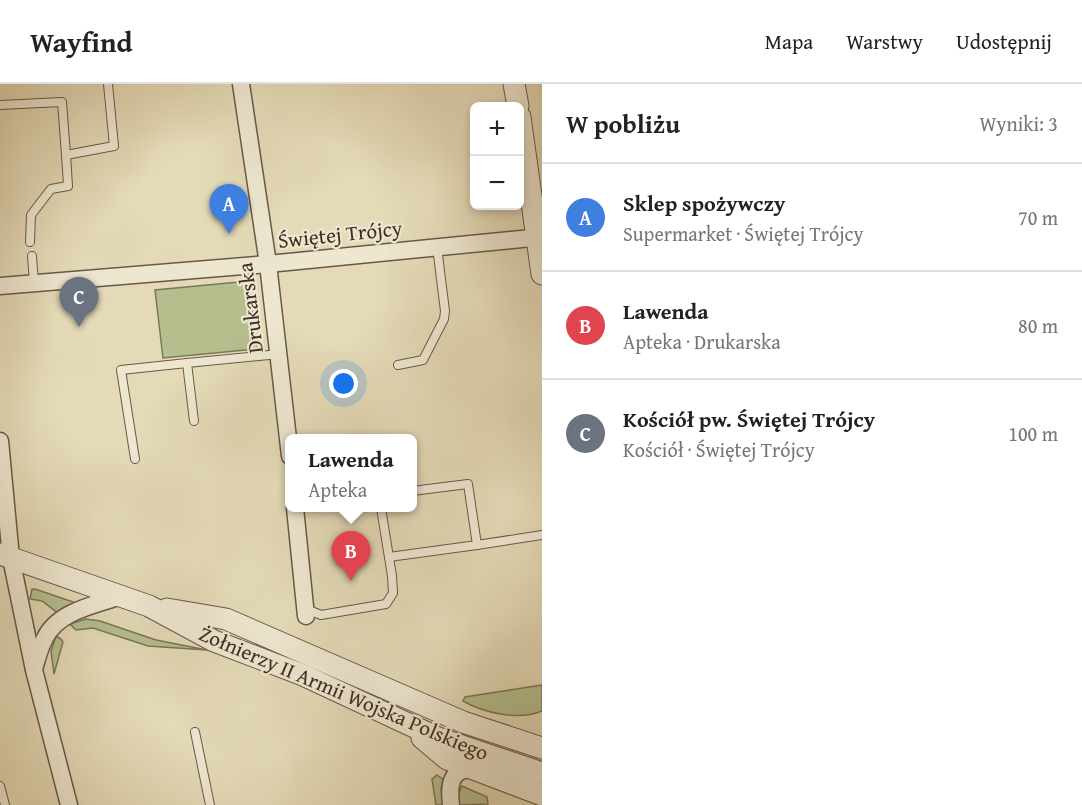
<!DOCTYPE html>
<html lang="pl">
<head>
<meta charset="utf-8">
<style>
	:root { --surface:#fff; --page:#f6f6f6; --text:#222; --muted:#767676; --line:#e0e0e0; --accent:#1a73e8 }
	body { margin:0; font-family:"Gentium Book Plus",serif; background:var(--page); color:var(--text) }
	.controls { position:absolute; right:18px; top:18px; display:grid; overflow:hidden; border-radius:9px; box-shadow:0 3px 9px #0003 }
	.controls button { width:54px; height:54px; display:grid; place-items:center; padding:0; border:0; border-bottom:2px solid var(--line); background:var(--surface); color:var(--text); font:30px sans-serif }
	.you { position:absolute; left:344px; top:300px; width:21px; height:21px; margin:-15px; border:4px solid #fff; border-radius:50%; background:#1a73e8; box-shadow:0 0 0 9px #1a73e833 }
	.badge { display:grid; place-items:center; width:39px; height:39px; border-radius:50%; background:var(--accent); color:#fff; font-size:20px; font-weight:700 }
	.pin { position:absolute; translate:-50% -50px; filter:drop-shadow(0 2px 3px #0008) }
	.pin::after { content:''; position:absolute; top:32px; width:21px; height:18px; background:inherit; clip-path:polygon(0 0,100% 0,50% 100%) }
	.popup { position:absolute; left:285px; top:350px; width:132px; height:78px; box-sizing:border-box; display:grid; place-content:center; border-radius:9px; background:var(--surface); filter:drop-shadow(0 2px 4px #0005); font-size:20px; white-space:nowrap; color:var(--muted) }
	.popup b { font-size:22px; color:var(--text) }
	.popup::after { content:''; position:absolute; left:50%; top:100%; margin-left:-12px; border:12px solid transparent; border-top-color:var(--surface) }
	.list { margin:0; padding:0; list-style:none }
	h2 { display:flex; justify-content:space-between; align-items:center; height:78px; margin:0; padding:0 24px; font-size:26px }
	h2 small { font-size:20px; font-weight:400; color:var(--muted) }
	.list li { display:grid; grid-template-columns:39px 1fr auto; gap:18px; align-items:center; box-sizing:border-box; height:108px; padding:0 24px; border-top:2px solid var(--line) }
	.list b { display:block; font-size:22px; white-space:nowrap }
	.list p { margin:0; font-size:20px; white-space:nowrap; color:var(--muted) }
	.list em { font-size:20px; font-style:normal; color:var(--muted) }
	.map { position:relative; flex:none; width:542px; height:721px; overflow:hidden }
	header { display:flex; align-items:center; gap:36px; box-sizing:border-box; height:84px; padding:0 30px; background:var(--surface); border-bottom:2px solid var(--line) }
	header strong { font-size:28px }
	nav { display:flex; gap:33px; margin-inline-start:auto; font-size:21px }
	main { display:flex }
	aside { flex:1; background:var(--surface) }
	.map>svg:first-child { display:block }
	.green { fill:#b5bf8e; stroke:#7a765a; stroke-width:1.5 }
	.lines { fill:none; stroke-linecap:round; stroke-linejoin:round }
	.service-casing { stroke:#69584a; stroke-width:10 }
	.minor-casing { stroke:#69584a; stroke-width:19 }
	.tertiary-casing { stroke:#69584a; stroke-width:23 }
	.service { stroke:#ede7d0; stroke-width:8 }
	.minor { stroke:#ede7d0; stroke-width:16 }
	.tertiary { stroke:#ede7d0; stroke-width:21 }
	.labels { text-anchor:middle; dominant-baseline:central; stroke-width:4.5; stroke-linejoin:round; paint-order:stroke }
	.street-label { font-size:21px; fill:#402d26; stroke:#ede7d0 }
</style>
</head>
<body>
<header>
<strong>Wayfind</strong>
<nav><a>Mapa</a><a>Warstwy</a><a>Udostępnij</a></nav>
</header>
<main>
<div class="map">
<svg width="542" height="721" viewBox="0 0 542 721">
	<rect width="100%" height="100%" fill="#e4dab7"/>
	<filter id="stains"><feTurbulence type="fractalNoise" baseFrequency=".00333" numOctaves="4"/><feColorMatrix values="0 0 0 0 .2 0 0 0 0 .09 0 0 0 0 .02 0 0 0 .5 -.17"/></filter>
	<radialGradient id="worn" r=".72"><stop offset=".6" stop-color="#630" stop-opacity="0"/><stop offset="1" stop-color="#630" stop-opacity=".3"/></radialGradient>
	<g class="green">
		<polygon points="249,197 257,265 163,274 155,206"/>
		<polygon points="32,505 35,505 76,519 58,529 42,517 30,515"/>
		<polygon points="86,535 100,537 156,556 207,566 148,562 93,544 76,546 70,540"/>
		<polygon points="56,552 61,555 63,558 54,590 51,567"/>
		<path d="M 542,601 L 542,627 C 519,637 484,629 463,617 L 465,613 Z"/>
		<polygon points="437,691 444,696 441,704 443,721 436,721 432,695"/>
		<polygon points="462,702 487,713 488,720 457,721 457,713"/>
	</g>
	<g class="lines">
		<defs>
			<g id="service">
				<polyline points="0,21 62,18 66,71"/>
				<polyline points="30,158 31,131 51,105 68,102 66,71 114,62 108,0"/>
				<polyline points="32,172 34,199"/>
				<polyline points="398,281 423,276 444,235 445,227 437,163"/>
				<polyline points="194,337 187,279 279,270"/>
				<polyline points="135,375 121,286 187,279"/>
				<polyline points="477,461 542,451"/>
				<polyline points="389,473 477,461 468,400 412,407"/>
				<polyline points="306,525 321,531 386,520 393,509 392,492 381,424"/>
				<polyline points="195,648 210,721"/>
				<polyline points="0,702 5,721"/>
			</g>
			<g id="minor">
				<polyline points="241,0 268,180 290,372"/>
				<polyline points="0,202 268,180 542,153"/>
				<polyline points="0,357 11,474 34,586 69,721"/>
				<polyline points="295,424 306,532"/>
				<path d="M 34,585 C 37,575 40,563 45,554 C 58,527 95,521 121,512"/>
				<path d="M 451,721 C 449,703 449,686 471,685"/>
			</g>
			<g id="tertiary">
				<polyline points="514,0 518,22"/>
				<polyline points="520,33 542,190"/>
				<polyline points="0,470 149,522 214,557 303,591 438,654 542,689"/>
				<polyline points="167,525 226,535 463,638 542,664"/>
				<polyline points="422,654 447,675 542,711"/>
			</g>
		</defs>
		<use href="#service" class="service-casing"/>
		<use href="#minor" class="minor-casing"/>
		<use href="#tertiary" class="tertiary-casing"/>
		<use href="#service" class="service"/>
		<use href="#minor" class="minor"/>
		<use href="#tertiary" class="tertiary"/>
	</g>
	<g class="labels">
		<g class="street-label">
			<text transform="translate(340 150) rotate(-6)">Świętej Trójcy</text>
			<text transform="translate(250 224) rotate(-97)">Drukarska</text>
			<text transform="translate(344 609) rotate(23)">Żołnierzy II Armii Wojska Polskiego</text>
		</g>
	</g>
	<rect width="100%" height="100%" filter="url(#stains)"/>
	<rect width="100%" height="100%" fill="url(#worn)"/>
</svg>
<div class="controls">
<button>+</button>
<button>−</button>
</div>
<div class="you"></div>
<div class="pin badge" style="left:229px;top:150px;background:#3f7fe0">A</div>
<div class="pin badge" style="left:351px;top:497px;background:#e0444e">B</div>
<div class="popup"><b>Lawenda</b>Apteka</div>
<div class="pin badge" style="left:79px;top:243px;background:#6b7280">C</div>
</div>
<aside>
<h2>W pobliżu<small>Wyniki: 3</small></h2>
<ul class="list">
<li><span class="badge" style="background:#3f7fe0">A</span><div><b>Sklep spożywczy</b><p>Supermarket · Świętej Trójcy</p></div><em>70 m</em></li>
<li><span class="badge" style="background:#e0444e">B</span><div><b>Lawenda</b><p>Apteka · Drukarska</p></div><em>80 m</em></li>
<li><span class="badge" style="background:#6b7280">C</span><div><b>Kościół pw. Świętej Trójcy</b><p>Kościół · Świętej Trójcy</p></div><em>100 m</em></li>
</ul>
</aside>
</main>
</body>
</html>
